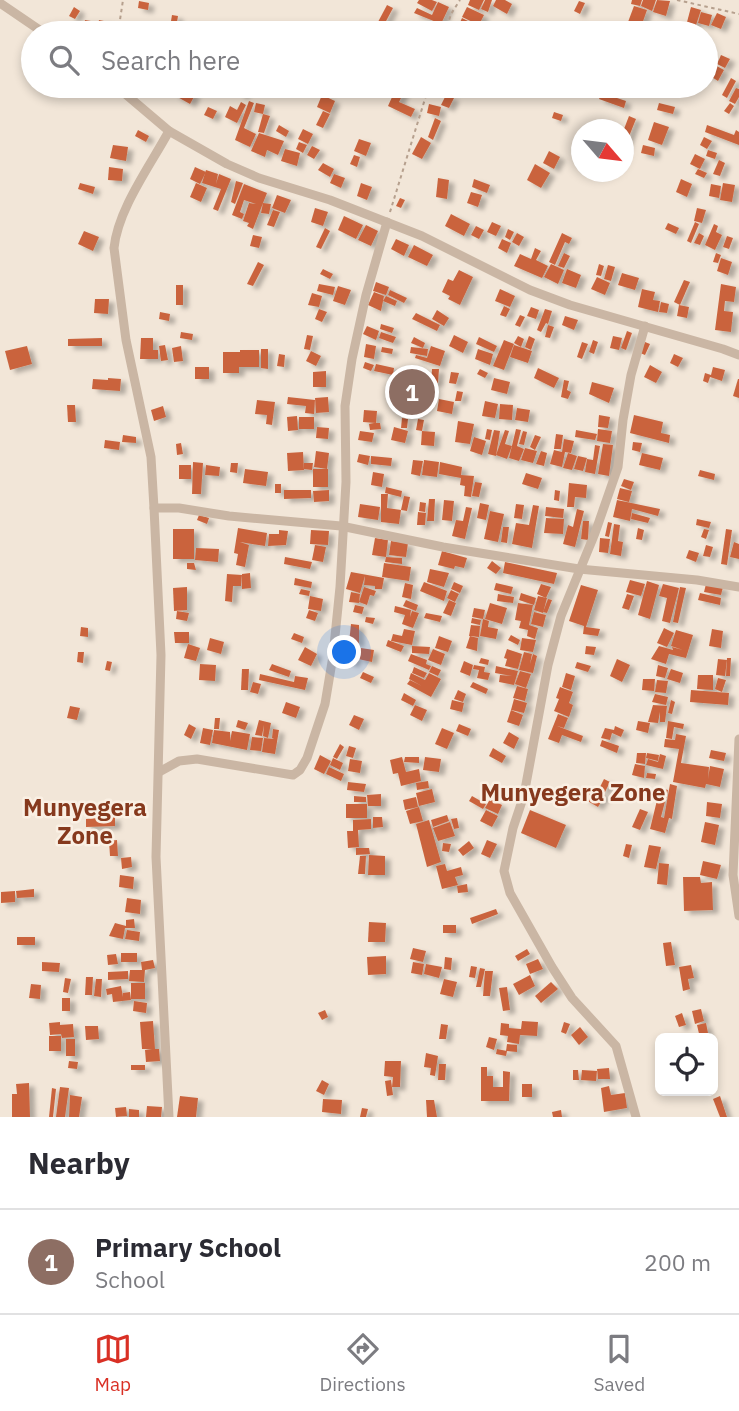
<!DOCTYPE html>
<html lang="en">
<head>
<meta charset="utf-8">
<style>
	:root { --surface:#fff; --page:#f7f7f7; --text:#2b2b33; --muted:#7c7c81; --line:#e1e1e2; --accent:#d93025 }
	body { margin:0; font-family:"IBM Plex Sans",sans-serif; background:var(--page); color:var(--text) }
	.controls { position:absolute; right:21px; bottom:21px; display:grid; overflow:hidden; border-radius:10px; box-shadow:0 4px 10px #0003 }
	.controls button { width:63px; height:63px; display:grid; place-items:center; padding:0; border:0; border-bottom:2px solid var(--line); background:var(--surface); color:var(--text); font:35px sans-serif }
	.compass { position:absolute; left:571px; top:119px; width:63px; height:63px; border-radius:50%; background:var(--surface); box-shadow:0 4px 10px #0003; rotate:118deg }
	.you { position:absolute; left:345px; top:653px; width:24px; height:24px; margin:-18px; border:5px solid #fff; border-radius:50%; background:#1a73e8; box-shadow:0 0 0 10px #1a73e833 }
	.badge { display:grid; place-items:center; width:46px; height:46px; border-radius:50%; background:var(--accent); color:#fff; font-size:23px; font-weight:700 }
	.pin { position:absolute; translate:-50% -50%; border:4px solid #fff; box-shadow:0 2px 7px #0006 }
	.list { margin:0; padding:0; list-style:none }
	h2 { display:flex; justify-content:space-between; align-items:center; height:91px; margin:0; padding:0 28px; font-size:30px }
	h2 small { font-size:23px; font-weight:400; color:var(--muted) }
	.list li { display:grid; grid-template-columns:46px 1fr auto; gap:21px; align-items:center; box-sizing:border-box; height:105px; padding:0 28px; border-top:2px solid var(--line) }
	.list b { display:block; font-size:26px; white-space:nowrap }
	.list p { margin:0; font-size:23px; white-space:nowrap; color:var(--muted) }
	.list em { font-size:23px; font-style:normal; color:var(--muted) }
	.icon { flex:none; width:38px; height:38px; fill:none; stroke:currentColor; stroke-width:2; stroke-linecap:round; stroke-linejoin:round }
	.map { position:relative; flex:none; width:739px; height:1117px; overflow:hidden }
	.search { position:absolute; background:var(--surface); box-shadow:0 4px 10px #0003; left:21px; right:21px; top:21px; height:77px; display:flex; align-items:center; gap:18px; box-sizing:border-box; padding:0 24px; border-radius:38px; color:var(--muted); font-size:26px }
	.sheet { height:196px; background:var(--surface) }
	nav { display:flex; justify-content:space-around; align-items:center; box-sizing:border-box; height:98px; border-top:2px solid var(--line); background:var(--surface); font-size:19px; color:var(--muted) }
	nav a { display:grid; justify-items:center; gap:4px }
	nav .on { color:var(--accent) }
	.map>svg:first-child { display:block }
	.building { fill:#ca643e; filter:url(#shadow) }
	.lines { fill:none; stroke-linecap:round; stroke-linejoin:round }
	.path { stroke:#b6a08e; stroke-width:2; stroke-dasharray:3.5 3.5; stroke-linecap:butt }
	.street { stroke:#cab6a4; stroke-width:9 }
	.labels { text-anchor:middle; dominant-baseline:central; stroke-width:5; stroke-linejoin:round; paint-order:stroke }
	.quarter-label { font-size:24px; font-weight:bold; fill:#86391d; stroke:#faf0e4 }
</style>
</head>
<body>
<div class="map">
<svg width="739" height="1117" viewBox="0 0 739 1117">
	<defs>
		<filter id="shadow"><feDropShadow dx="5.5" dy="3.5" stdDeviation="2" flood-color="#0004"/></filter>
	</defs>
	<rect width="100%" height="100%" fill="#f2e6d8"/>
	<g class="building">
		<polygon points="419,0 432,0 437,2 432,11 417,3"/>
		<polygon points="470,0 484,0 479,10 468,5"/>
		<polygon points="485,0 492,0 488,12 481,9"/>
		<polygon points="496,0 505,0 512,4 507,14 493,6"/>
		<polygon points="632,0 642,0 640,6 631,4"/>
		<polygon points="643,0 656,0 652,11 641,6"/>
		<polygon points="657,0 670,1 666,16 653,12"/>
		<polygon points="139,1 149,3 148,10 138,8"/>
		<polygon points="579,1 585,3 580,14 574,11"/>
		<polygon points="438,2 449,7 441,24 414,13 417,8 432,15"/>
		<polygon points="387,5 393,8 384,25 378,22"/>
		<polygon points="634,6 647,10 641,27 628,22"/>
		<polygon points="74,7 80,11 75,19 69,16"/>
		<polygon points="467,7 484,15 479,25 462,17"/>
		<polygon points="691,7 701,10 696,25 687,22"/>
		<polygon points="701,12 712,15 709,26 698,23"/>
		<polygon points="717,13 726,17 721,29 711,25"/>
		<polygon points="172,15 178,16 176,28 170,27"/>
		<polygon points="462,18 474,24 470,33 457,29"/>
		<polygon points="85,20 97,22 95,33 82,33"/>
		<polygon points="99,20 109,22 108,31 97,29"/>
		<polygon points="588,22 594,25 591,33 585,31"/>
		<polygon points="137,26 147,29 146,33 135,33"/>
		<polygon points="31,52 33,53 32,66 25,63"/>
		<polygon points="721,55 730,59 725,68 717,64"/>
		<polygon points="713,64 724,70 718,81 707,74"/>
		<polygon points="731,78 736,81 727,98 722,95"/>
		<polygon points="180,86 195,95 190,104 174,95"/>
		<polygon points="242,86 248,86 243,96 238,93"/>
		<polygon points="397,86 406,88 399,102 415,109 411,117 388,106"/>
		<polygon points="736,88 739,89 739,97 735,104 729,101"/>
		<polygon points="602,93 626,101 624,108 599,99"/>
		<polygon points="322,95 335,101 330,113 317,107"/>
		<polygon points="446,95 454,98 449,108 441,105"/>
		<polygon points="249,101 254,103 244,128 256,134 250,147 235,140"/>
		<polygon points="241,102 246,105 237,123 225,117 230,106 237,110"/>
		<polygon points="256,103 265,105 263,114 254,112"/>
		<polygon points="659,103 675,107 673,114 657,110"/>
		<polygon points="730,103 734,106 729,114 724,111"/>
		<polygon points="429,104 441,107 439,116 427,113"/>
		<polygon points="208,107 217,111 213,119 204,115"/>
		<polygon points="323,111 330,114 323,128 316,125"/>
		<polygon points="554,112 563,115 561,121 552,118"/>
		<polygon points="263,114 270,116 264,133 258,132"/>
		<polygon points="629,116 636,119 624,149 624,129"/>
		<polygon points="435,118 441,121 433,140 428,137"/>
		<polygon points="654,122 669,127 662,145 648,140"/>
		<polygon points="279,125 289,131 286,137 276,131"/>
		<polygon points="707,125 734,135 736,130 739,132 739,145 705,132"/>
		<polygon points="303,129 313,134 308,144 298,139"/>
		<polygon points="138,130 149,136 146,142 135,136"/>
		<polygon points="259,133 284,141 278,155 267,150 265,157 251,151"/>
		<polygon points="421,137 431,143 422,159 412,154"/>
		<polygon points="704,137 712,141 707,149 700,145"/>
		<polygon points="359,139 371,143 366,156 354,151"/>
		<polygon points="299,142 307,145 303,153 296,149"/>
		<polygon points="113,145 128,147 126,161 110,158"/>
		<polygon points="643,145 655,148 654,156 641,153"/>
		<polygon points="312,146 320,150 314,159 307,155"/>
		<polygon points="285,149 300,153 297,166 281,161"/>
		<polygon points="708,150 717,153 715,159 706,156"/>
		<polygon points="549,151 560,157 554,169 543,163"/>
		<polygon points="695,154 705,159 700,169 690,164"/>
		<polygon points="354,155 360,157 357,167 350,164"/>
		<polygon points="719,160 725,163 720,176 713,174"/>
		<polygon points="323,163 334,169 330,177 318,170"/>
		<polygon points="535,164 550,173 541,188 527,180"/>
		<polygon points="109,167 123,169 122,181 108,180"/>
		<polygon points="195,167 206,172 200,184 190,179"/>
		<polygon points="698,169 707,173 704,178 695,174"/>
		<polygon points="206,170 218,174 216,184 219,174 231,179 218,211 213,209 221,189 202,183"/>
		<polygon points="334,174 345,178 341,188 330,183"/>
		<polygon points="438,178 449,180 447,199 436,197"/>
		<polygon points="474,179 490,185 487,193 472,187"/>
		<polygon points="681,179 692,184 687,197 676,192"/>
		<polygon points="236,181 243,183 235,204 231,202"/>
		<polygon points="80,183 95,187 93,194 78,189"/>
		<polygon points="196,183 207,188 201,202 190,197"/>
		<polygon points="361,183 372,187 367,200 357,196"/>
		<polygon points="723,183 735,185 732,202 720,200"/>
		<polygon points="244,184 267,193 263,203 271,204 269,214 261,213 263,203 253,229 247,226 249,223 243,221 249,203 256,204 244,200 240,212 244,214 242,219 232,215"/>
		<polygon points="711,184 721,186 719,198 709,196"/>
		<polygon points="471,192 482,195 478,207 467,203"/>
		<polygon points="277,195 291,200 285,213 272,208"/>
		<polygon points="400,198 405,200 401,208 396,206"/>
		<polygon points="315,208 328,212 323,226 311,222"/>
		<polygon points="697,208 706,210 702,223 694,221"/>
		<polygon points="273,210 280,212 274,227 267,225"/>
		<polygon points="451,214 470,224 464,236 445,226"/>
		<polygon points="344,216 363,225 356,239 338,230"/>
		<polygon points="492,222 501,226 496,236 487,232"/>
		<polygon points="695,222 699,224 691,243 687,241"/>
		<polygon points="668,223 679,228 676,234 665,229"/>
		<polygon points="714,224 718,226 716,232 722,235 715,250 705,245"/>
		<polygon points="366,225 378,231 371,246 358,240"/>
		<polygon points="476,226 484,230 479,239 471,235"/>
		<polygon points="325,228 330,231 321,249 316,247"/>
		<polygon points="508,229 514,232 510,240 505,237"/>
		<polygon points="84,231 99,237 93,251 78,244"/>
		<polygon points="517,233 524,237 519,246 512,242"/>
		<polygon points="562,233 572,238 569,244 565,242 555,265 549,262"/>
		<polygon points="699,233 704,236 700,245 694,243"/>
		<polygon points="253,235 262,237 259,248 250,246"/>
		<polygon points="727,236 733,238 729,249 723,247"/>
		<polygon points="396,239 409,245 404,256 391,249"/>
		<polygon points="502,239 511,243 507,253 498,248"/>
		<polygon points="414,245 433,255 427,266 408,257"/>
		<polygon points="535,248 541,251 536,260 548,266 542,278 514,266 520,254 531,259"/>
		<polygon points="564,253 570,256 564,268 558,266"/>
		<polygon points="716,253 721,255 718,263 713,262"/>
		<polygon points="721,258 732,262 728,275 717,271"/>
		<polygon points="258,262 264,265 253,286 247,284"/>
		<polygon points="551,264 564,270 558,284 544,277"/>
		<polygon points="599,264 604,266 601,276 596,275"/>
		<polygon points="608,265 615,267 611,281 604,279"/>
		<polygon points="323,269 333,274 330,279 320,274"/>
		<polygon points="567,269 581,275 576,288 562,283"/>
		<polygon points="459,270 473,277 460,305 448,299 450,296 442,292 448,279 453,281"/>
		<polygon points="622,273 639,278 635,290 618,285"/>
		<polygon points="597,277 610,283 605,295 591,289"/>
		<polygon points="684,280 690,282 680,305 674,302"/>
		<polygon points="376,282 389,287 386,295 373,291"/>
		<polygon points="319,284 335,287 333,295 317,291"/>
		<polygon points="721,284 736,287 734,302 725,301 724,311 733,312 731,332 715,330"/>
		<rect x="176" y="285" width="7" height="20"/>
		<polygon points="338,286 351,290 345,305 333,301"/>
		<polygon points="500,289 515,296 510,307 495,301"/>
		<polygon points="642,289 655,292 653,300 660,301 658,312 638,307"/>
		<polygon points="390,290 407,298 404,303 388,295"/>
		<polygon points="374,292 384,296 381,311 368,305"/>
		<polygon points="312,293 322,296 319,307 308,305"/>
		<polygon points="386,296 397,301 395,306 383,301"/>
		<polygon points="95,299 109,299 108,314 94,313"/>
		<polygon points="661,302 669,304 667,313 659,312"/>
		<polygon points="679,305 689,307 687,318 677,316"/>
		<polygon points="504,306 510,309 506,317 500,315"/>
		<polygon points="531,307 539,310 536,319 527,316"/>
		<polygon points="319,309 327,312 322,322 315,319"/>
		<polygon points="545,309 552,311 548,324 546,323 541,332 537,330"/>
		<polygon points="437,310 449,318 444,326 432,319"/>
		<polygon points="160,312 170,314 169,321 159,319"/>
		<polygon points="416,313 440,325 437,331 412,319"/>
		<polygon points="520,315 525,317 520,327 515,325"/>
		<polygon points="565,316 578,320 574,330 562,325"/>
		<polygon points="381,324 394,328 392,333 380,329"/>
		<polygon points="548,325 554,327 550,338 545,337"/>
		<polygon points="367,326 379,331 376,340 363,334"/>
		<polygon points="627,331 632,333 626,350 621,348"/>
		<polygon points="181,332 193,334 192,340 180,338"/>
		<polygon points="381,332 396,337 393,343 379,338"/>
		<polygon points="307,335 313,336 310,350 304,349"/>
		<polygon points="454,335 468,342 463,353 449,346"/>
		<polygon points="518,336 524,339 521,347 514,343"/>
		<polygon points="529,336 535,339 531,350 525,347"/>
		<polygon points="613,336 622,338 619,350 610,348"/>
		<polygon points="414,337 425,343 423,348 411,343"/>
		<polygon points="479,337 497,346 494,352 476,344"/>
		<polygon points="102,338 102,346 68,346 68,339"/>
		<polygon points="141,338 153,338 153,350 158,350 158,359 140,359"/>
		<polygon points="504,340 514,344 504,370 493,366"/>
		<polygon points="593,340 598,342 594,354 589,352"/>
		<polygon points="582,342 588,344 582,359 577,357"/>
		<polygon points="645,342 650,344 645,355 640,353"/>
		<polygon points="366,344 376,346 374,359 364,357"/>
		<polygon points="165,345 168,360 161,361 159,346"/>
		<polygon points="514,345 532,351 528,363 510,357"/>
		<polygon points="27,346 32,364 10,370 5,351"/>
		<polygon points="181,346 183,361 174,362 172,348"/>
		<polygon points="431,346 445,351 440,366 415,358 416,355 427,358"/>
		<polygon points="382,347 393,349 392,354 381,352"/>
		<polygon points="411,347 428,349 427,356 410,353"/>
		<polygon points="261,349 268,349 268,369 261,368"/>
		<polygon points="478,349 493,354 490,365 475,359"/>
		<polygon points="240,350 259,350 259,367 239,367 239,373 223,373 223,352 240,352"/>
		<polygon points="311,351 321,356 316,366 306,361"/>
		<polygon points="279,354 285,355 284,367 277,366"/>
		<polygon points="674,354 683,358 678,367 670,363"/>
		<polygon points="365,362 374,365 371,371 363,368"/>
		<polygon points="376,364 394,368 393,375 374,371"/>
		<polygon points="650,365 662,372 656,383 644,377"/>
		<rect x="195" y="367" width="14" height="12"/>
		<polygon points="713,367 725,370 722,381 710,377 708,383 703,381 705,373 711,375"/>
		<polygon points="538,368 559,378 554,388 534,378"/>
		<polygon points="432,369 439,369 438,383 431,383"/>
		<polygon points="480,369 488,373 485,378 477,374"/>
		<polygon points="326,371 326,387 313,387 313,372"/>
		<polygon points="451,372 459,373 456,384 449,383"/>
		<polygon points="108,378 121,379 120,391 92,389 93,379 108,380"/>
		<polygon points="494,378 510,382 507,394 491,390"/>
		<polygon points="738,379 739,379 739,398 733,396"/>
		<polygon points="564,380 569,381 567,390 571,392 568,399 561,397"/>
		<polygon points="592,382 614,388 609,403 589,394"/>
		<polygon points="457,391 463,392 461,401 455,401"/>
		<polygon points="288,397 315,400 314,414 305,413 306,406 287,404"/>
		<polygon points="328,397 329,412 316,413 315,398"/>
		<polygon points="439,399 454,402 452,414 437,411"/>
		<polygon points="257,400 275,402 272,425 266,424 267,415 255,414"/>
		<polygon points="485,401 498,404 495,418 482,416"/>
		<polygon points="500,404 513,405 512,420 499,419"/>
		<polygon points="67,405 75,405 76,422 68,422"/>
		<polygon points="163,406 166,417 154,421 151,410"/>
		<polygon points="517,408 530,410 528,422 515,420"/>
		<polygon points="364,410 377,411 376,423 363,422"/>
		<polygon points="599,415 610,417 608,428 598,427"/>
		<polygon points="634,415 663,422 661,433 670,435 669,443 630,433"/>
		<polygon points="297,416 298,430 288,431 287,417"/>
		<rect x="299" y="417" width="15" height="12"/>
		<polygon points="402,418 408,419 407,428 401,428"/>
		<polygon points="418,419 424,420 422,431 416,430"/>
		<polygon points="458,421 474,424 470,444 455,442"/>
		<polygon points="374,423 380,423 381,429 370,430 369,424"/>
		<polygon points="317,427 329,428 328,439 316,438"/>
		<polygon points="394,427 408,431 405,443 391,440"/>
		<polygon points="487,429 492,430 490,440 485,439"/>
		<polygon points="516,429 521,430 517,446 524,449 519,461 509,458"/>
		<polygon points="598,429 612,431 610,443 597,441"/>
		<polygon points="494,430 500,431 496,456 488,454"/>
		<polygon points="505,430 509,431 505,444 512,446 507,459 496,455"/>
		<polygon points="576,430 597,434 595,440 575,437"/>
		<polygon points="360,431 374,433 372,442 358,440"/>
		<polygon points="422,431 435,432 434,446 421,445"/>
		<polygon points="523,431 527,432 524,445 519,444"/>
		<polygon points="556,434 563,435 561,449 554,449"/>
		<polygon points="123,435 136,437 136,443 122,442"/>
		<polygon points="535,435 541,437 535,450 530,447"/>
		<polygon points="474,437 486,441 482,455 470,451"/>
		<polygon points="564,439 574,441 571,453 565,452 562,467 550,464 554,450 562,452"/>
		<polygon points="105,440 120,442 119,450 104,448"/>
		<polygon points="633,442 642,443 640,452 632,450"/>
		<polygon points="181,443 183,454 177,455 176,444"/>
		<polygon points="603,444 613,445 609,476 598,474"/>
		<polygon points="595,445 600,446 595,474 585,472 587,459 593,460"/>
		<polygon points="525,448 537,451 533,463 521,460"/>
		<polygon points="316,451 329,453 327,469 314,467"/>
		<polygon points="541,451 547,453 544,466 536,464"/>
		<polygon points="303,452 304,470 288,471 287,453"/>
		<polygon points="568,453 577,456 572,470 563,468"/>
		<polygon points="642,453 663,458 660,470 639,465"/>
		<polygon points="359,454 370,456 368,465 357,462"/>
		<polygon points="371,456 392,458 391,466 371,464"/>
		<polygon points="578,456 587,458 583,471 574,469"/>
		<polygon points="413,460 423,461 420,476 411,474"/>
		<polygon points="424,460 439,462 437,477 422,475"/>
		<polygon points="193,462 203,463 201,494 192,494"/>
		<polygon points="440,462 462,467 461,475 474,476 471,497 464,496 465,486 460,485 461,478 439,474"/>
		<polygon points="231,463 238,463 237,473 230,472"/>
		<polygon points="304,463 313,463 312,470 304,469"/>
		<rect x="179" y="465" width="12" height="14"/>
		<polygon points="206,465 220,467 219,476 205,475"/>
		<polygon points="245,469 268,472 266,486 243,483"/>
		<rect x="313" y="469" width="15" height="18"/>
		<polygon points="700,470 715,474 714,480 698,476"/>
		<polygon points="373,472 384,474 382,487 371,485"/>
		<polygon points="526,473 542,478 538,489 522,484"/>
		<polygon points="624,479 634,482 631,490 621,486"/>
		<polygon points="475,482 482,483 479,497 472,496"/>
		<polygon points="569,483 587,485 586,498 575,497 574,507 567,507"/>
		<rect x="275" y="484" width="6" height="9"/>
		<polygon points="386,487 402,491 401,497 385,493"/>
		<polygon points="620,488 632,491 629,502 617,499"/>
		<polygon points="284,490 311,490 311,498 284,499"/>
		<polygon points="329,490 329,501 314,502 313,491"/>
		<polygon points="555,490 560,491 559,501 554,500"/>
		<polygon points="381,494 388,494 387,508 401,510 399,524 381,522"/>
		<polygon points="404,496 410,497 407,511 401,510"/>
		<polygon points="429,499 435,499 434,521 427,521"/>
		<polygon points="444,500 454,501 452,521 442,520"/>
		<polygon points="617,500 660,509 658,516 632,509 630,521 613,517"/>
		<polygon points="420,502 426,503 425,512 419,511"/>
		<polygon points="480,503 489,505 486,520 477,518"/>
		<polygon points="360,504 380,507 378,520 358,517"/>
		<polygon points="516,504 524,505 522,519 514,518"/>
		<polygon points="533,505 539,506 532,548 512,544 516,523 529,525"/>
		<polygon points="466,507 472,508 465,539 452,536 456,520 463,521"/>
		<polygon points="546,507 564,509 563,518 545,516"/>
		<polygon points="577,509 584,511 575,547 563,544 568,525 573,527"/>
		<polygon points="490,511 504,514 498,542 484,539"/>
		<polygon points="418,512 426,513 425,525 417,525"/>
		<polygon points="632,513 650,518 648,523 631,519"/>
		<polygon points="199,515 209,518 207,524 197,520"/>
		<polygon points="546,518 564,519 563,534 544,533"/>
		<polygon points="697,519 711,522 709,528 696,525"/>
		<polygon points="583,521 589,521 588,540 581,539"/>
		<polygon points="608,522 612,523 609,537 605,536"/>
		<polygon points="614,524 620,525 618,541 623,542 621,556 610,554"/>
		<polygon points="503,527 509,527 507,543 501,542"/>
		<polygon points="238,528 267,533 265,546 240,542 249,545 245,567 236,565 238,554 234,553"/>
		<polygon points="638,528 644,530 642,540 636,539"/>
		<rect x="173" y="529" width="21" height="30"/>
		<polygon points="704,529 709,530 706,539 701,537"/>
		<polygon points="726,529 732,530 727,565 721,564"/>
		<polygon points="279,530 288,531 286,545 268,546 269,534 279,534"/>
		<polygon points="311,530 329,531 328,545 310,544"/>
		<polygon points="375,538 388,540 386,557 372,555"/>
		<polygon points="600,538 610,539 608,553 599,552"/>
		<polygon points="391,541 408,543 406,557 389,555"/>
		<polygon points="734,542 739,544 739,559 730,557"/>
		<polygon points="315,545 326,547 323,562 312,560"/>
		<polygon points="706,545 713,547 710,557 703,556"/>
		<polygon points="196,548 219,549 218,562 195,560"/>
		<polygon points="689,550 699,553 696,562 686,558"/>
		<polygon points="442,551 467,558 464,568 455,566 454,569 438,565"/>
		<polygon points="285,557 312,562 310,569 284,564"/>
		<polygon points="386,557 402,558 402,564 385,562"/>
		<polygon points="492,561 501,568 496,574 487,568"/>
		<polygon points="505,562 557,573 554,584 503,573"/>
		<polygon points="187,563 194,563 196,570 187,569"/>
		<polygon points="384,563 411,567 409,581 382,577"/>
		<polygon points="430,569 449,573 444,587 427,582"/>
		<polygon points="351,572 384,578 382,589 375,589 375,586 364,585 365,576 360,593 346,589"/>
		<polygon points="250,573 251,588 242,589 242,574"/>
		<polygon points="227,574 242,575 241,586 233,586 232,602 225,601"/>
		<polygon points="295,578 312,582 311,588 294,585"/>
		<polygon points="630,580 645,584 641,596 626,592"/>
		<polygon points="647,581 659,585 650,619 638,615"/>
		<polygon points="424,582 447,591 444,601 420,591"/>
		<polygon points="454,582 463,586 460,593 451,589"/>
		<polygon points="405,583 413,585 411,599 402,597"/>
		<polygon points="496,583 513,587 511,594 494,590"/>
		<polygon points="541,584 551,587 546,598 537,594"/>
		<polygon points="663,584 679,588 670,623 662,621 667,598 659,596"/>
		<polygon points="706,584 723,587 721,595 704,592"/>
		<polygon points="581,585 598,590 586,627 600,629 598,636 583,634 584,626 569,621"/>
		<polygon points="187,587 187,610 174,611 173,588"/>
		<polygon points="364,587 376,591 374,596 370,595 367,605 359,602"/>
		<polygon points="680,587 686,588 678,623 673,622"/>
		<polygon points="301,589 310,591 309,596 299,594"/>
		<polygon points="451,590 459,594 455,602 447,598"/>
		<polygon points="351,592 360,594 359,603 349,602"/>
		<polygon points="521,593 536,598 534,605 519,600"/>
		<polygon points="700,593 721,598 720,605 698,600"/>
		<polygon points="498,594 514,597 513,603 497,601"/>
		<polygon points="627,594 634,596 629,610 622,608"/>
		<polygon points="310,596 323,599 321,611 308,609"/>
		<polygon points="538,596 547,598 543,613 534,610"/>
		<polygon points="548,599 552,600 547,613 543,612"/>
		<polygon points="406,600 418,605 416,611 403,606"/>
		<polygon points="449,600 456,603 451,616 443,613"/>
		<polygon points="490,603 507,608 502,624 485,619"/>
		<polygon points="518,603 533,605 529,625 538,628 535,639 527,636 528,630 519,628 521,621 515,620"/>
		<polygon points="355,605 364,607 362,614 353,612"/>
		<polygon points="395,606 411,610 410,617 412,611 419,613 413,628 402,624 405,615 394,612"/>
		<polygon points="474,608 485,610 483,619 472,617"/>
		<polygon points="309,610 318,613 315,621 306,618"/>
		<polygon points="177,611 189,613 187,621 176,619"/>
		<polygon points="534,612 546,615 543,627 531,624"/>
		<polygon points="426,613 442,616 440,622 424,618"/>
		<polygon points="366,617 375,618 373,624 365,622"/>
		<polygon points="472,618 481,620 480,625 471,623"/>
		<polygon points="483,619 489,621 488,627 498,629 496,639 480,636"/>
		<polygon points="351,624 359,625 359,644 349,643"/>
		<polygon points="471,625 480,626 479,637 469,636"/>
		<polygon points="81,627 88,628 88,637 80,636"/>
		<polygon points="664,628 674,633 667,647 657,643"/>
		<polygon points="404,629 415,631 412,645 391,641 393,634 402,636"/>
		<polygon points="712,629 723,631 721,648 709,646"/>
		<polygon points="676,630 693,635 686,658 669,654 666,664 651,659 659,646 673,650 672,647 683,650 671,646"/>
		<polygon points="174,632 189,632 189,643 175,643"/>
		<polygon points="294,633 304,637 302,643 291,639"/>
		<polygon points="511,635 520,640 518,645 508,640"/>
		<polygon points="439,636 452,641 448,652 435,648"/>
		<polygon points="470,636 478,638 477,651 466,648"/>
		<polygon points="210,638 224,642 221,654 207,650"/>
		<polygon points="522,638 536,640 533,652 520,650"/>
		<polygon points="388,640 404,646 401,652 386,646"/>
		<polygon points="188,644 200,648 196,661 184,658"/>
		<polygon points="412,646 430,647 429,654 412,653"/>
		<polygon points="586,646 596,647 594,655 585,654"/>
		<polygon points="305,647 317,654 311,666 298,660"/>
		<polygon points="361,648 374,650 372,662 358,659"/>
		<polygon points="433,649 445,654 441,665 428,660"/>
		<polygon points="507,649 522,654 518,669 505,666 507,659 504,658"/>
		<polygon points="345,650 358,654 354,664 342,660"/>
		<polygon points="78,652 84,652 83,663 77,662"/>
		<polygon points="524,652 532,654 530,664 533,654 537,656 533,673 519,670"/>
		<polygon points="411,654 427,660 426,664 431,666 429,670 408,661"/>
		<polygon points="481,658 489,660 488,665 479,663"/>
		<polygon points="727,658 731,658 730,676 726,676"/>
		<polygon points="617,659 630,665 622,682 610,676"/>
		<polygon points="718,659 727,660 725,676 716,675"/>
		<polygon points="107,661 112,662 110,671 105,670"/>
		<polygon points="464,661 473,665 470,676 460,672"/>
		<polygon points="577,662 591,666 588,672 575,668"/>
		<polygon points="200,664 216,665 215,681 199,680"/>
		<polygon points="272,664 291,671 289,677 269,670"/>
		<polygon points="474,665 485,667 484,672 490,673 488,680 477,678 479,670 473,669"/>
		<polygon points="658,665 668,668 665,678 656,676"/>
		<polygon points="432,666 441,670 438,676 429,672"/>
		<polygon points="496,666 518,671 514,685 499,682 500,675 512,676 495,673"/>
		<polygon points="414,667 427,673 424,678 412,673"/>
		<polygon points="242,669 249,669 248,690 241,690"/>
		<polygon points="671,669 683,673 680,683 667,679"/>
		<polygon points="520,671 531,674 526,688 515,684"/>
		<polygon points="363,672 374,677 371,683 360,678"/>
		<polygon points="411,673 425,680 429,673 441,679 431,697 407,684 410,680 422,686 409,679"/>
		<polygon points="566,673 575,676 571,690 562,687"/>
		<polygon points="260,674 294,682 295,676 308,678 305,690 259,680"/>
		<polygon points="698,675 713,675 713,690 697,689"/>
		<polygon points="718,678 726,680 722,692 715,689"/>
		<polygon points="643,679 655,679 654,691 642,690"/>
		<polygon points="657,680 668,681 666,693 655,692"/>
		<polygon points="253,682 261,684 258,694 250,692"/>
		<polygon points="473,682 488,689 486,694 470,687"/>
		<polygon points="517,686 528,689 525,701 513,698"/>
		<polygon points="560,687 573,692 569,703 573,705 569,717 554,711 559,699 556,698"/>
		<polygon points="458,690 466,694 463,702 454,699"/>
		<polygon points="691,690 729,693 728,705 690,702"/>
		<polygon points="404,693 416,700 413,706 401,700"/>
		<polygon points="655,694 668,697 666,705 652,702"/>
		<polygon points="514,699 527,703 524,713 511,710"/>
		<polygon points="452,700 464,703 462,712 450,709"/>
		<polygon points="671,700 675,702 672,714 668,713"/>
		<polygon points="286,702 300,707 296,718 282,713"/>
		<polygon points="415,705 427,710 422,721 410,715"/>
		<polygon points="653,705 667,706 665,722 660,722 660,712 658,723 648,722"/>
		<polygon points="70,706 80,708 77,720 67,718"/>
		<polygon points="511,710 523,715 519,726 507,722"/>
		<polygon points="558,714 568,718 564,728 557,726 583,736 581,742 562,735 559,743 548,739"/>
		<polygon points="354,715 364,719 359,730 349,725"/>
		<polygon points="215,718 220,718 219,729 214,729"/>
		<polygon points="238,720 248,723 245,730 236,727"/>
		<polygon points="259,720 271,723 268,738 263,736 264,725 262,736 255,735"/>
		<polygon points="638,721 650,723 648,733 636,730"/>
		<polygon points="668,721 684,724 683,729 674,727 672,739 666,738"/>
		<polygon points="189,724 196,728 191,739 184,735"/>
		<polygon points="459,724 471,729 468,736 456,731"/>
		<polygon points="615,726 624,730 621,737 612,733 610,740 601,738 605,728 614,730"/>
		<polygon points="203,728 213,730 210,745 200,743"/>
		<polygon points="442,728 454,733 447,749 435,744"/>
		<polygon points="273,729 279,730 275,754 262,752 264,738 274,739 272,738"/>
		<polygon points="214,730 230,732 230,741 232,731 250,734 247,750 212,743"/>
		<polygon points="509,732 519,738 514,749 503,743"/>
		<polygon points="676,734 686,736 681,763 709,767 708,779 710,766 724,769 720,787 706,784 705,788 673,782 679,749 664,747 665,739 675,740"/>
		<polygon points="252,737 263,738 261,751 250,750"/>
		<polygon points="602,740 619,746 617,753 600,746"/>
		<polygon points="340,744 344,747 337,759 333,757"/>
		<polygon points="349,746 356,748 353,758 346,756"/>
		<polygon points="493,748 506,756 502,763 489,756"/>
		<polygon points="711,750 726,753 724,761 709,758"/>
		<polygon points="637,753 646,753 645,764 636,763"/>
		<polygon points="647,753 659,755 658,761 646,758"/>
		<polygon points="660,754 666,756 663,769 646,765 648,759 658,762"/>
		<polygon points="320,755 331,761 324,774 314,769"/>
		<polygon points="402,757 406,772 419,769 421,781 401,786 398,773 393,774 390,760"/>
		<polygon points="405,757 419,757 419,763 404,762"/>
		<polygon points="425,757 441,759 439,772 423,770"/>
		<polygon points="333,758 343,763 340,770 330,765"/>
		<polygon points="350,759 362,761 360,773 348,771"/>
		<polygon points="635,764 645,766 644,778 632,775"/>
		<polygon points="329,767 344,774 341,781 326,774"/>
		<polygon points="647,773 656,774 655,779 646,778"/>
		<polygon points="604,779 610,782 605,792 599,789"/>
		<polygon points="428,781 429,788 417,790 416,783"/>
		<polygon points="348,782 366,784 364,792 347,790"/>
		<polygon points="670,784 677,786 672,819 669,818 665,833 650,829 660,788 668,790 661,817 664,818"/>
		<polygon points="591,787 605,795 598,807 584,799"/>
		<polygon points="432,789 435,802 419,806 416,793"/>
		<polygon points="381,794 381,806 368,806 367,795"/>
		<polygon points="354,796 366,797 366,802 354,802"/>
		<polygon points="472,796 486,804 483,809 469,801"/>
		<polygon points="416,797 418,807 405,810 403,800"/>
		<polygon points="490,799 502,805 498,814 485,808"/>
		<polygon points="707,802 722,804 720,818 706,816"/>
		<rect x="346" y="804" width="21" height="14"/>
		<polygon points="419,807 423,821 410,824 406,811"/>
		<polygon points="640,809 648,812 640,830 632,827"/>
		<polygon points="486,810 498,816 492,827 480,821"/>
		<polygon points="530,810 566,825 556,848 521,833"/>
		<polygon points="447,815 449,821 433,827 431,820"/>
		<polygon points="115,817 115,826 86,827 86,819"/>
		<polygon points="373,817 382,817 383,827 373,828"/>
		<polygon points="457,818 459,828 454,829 451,819"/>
		<polygon points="371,819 371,829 358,830 359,847 348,848 347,831 353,831 353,820"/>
		<polygon points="429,820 441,862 427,867 416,824"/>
		<polygon points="450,822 455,836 438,841 433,828"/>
		<polygon points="705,822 719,825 715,845 701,842"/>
		<polygon points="117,840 118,856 110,856 109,841"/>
		<polygon points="487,840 497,844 490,858 481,854"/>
		<polygon points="469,841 474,848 463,856 458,850"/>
		<polygon points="443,843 451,844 449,852 442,851"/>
		<polygon points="626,844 632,845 629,858 623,856"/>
		<polygon points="649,845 661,847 656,869 644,867"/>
		<polygon points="356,848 369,848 370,854 356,855"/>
		<polygon points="369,855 385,856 385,875 368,875"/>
		<polygon points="360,856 366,856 365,874 358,874"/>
		<polygon points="131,857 132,867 122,869 121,858"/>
		<polygon points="703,861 721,865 717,879 700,875"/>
		<polygon points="659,863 669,864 667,885 657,884"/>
		<polygon points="445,864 447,871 461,867 463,875 455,877 458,885 442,889 436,866"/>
		<polygon points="120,875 134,877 133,889 119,887"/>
		<polygon points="683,877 700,877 701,883 712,882 713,910 684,911"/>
		<polygon points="467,884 468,892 458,893 457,886"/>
		<polygon points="34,889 34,897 17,898 16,891"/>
		<polygon points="15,891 15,902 1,903 1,892"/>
		<polygon points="127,898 141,900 140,914 125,912"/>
		<polygon points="496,909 498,914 472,924 470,918"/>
		<polygon points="134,919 135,928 125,928 123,939 109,936 115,923 126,926 126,920"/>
		<polygon points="369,922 386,923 385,942 368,942"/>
		<rect x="443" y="925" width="13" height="8"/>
		<polygon points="127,930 140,932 139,941 125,939"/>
		<rect x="17" y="937" width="18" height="8"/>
		<polygon points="671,942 675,965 666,966 663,943"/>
		<polygon points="413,948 426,951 423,962 410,959"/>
		<polygon points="527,949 530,954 518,961 515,956"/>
		<rect x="121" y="953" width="16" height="9"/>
		<polygon points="116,954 118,964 108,965 107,955"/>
		<polygon points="386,956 386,974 368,975 367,957"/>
		<polygon points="445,957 452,958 451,970 444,969"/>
		<polygon points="538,959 543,969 530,974 526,964"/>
		<polygon points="153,960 155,968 145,970 144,982 129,981 130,970 142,970 141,962"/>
		<polygon points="42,962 60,963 59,972 42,971"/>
		<polygon points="413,962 424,964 422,975 411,973"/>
		<polygon points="426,964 442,967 439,978 424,974"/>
		<polygon points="691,965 694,978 688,979 690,989 683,991 679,967"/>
		<polygon points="471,966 477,967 475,978 469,977"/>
		<polygon points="480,968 485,969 481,987 476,987"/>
		<polygon points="128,971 128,979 108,980 108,972"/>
		<polygon points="485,971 493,971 490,996 483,996"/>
		<polygon points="530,975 535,986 519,995 513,984"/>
		<polygon points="86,977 93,977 92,995 85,995"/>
		<polygon points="65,978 71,979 68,993 63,992"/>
		<polygon points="96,979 102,979 101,997 94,996"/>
		<polygon points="444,979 457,982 453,997 440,994"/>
		<polygon points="551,982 558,989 541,1003 535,996"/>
		<rect x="131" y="983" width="14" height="16"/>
		<polygon points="31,984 41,985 40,999 29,998"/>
		<polygon points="121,986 123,997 123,993 130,992 131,1000 113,1002 112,994 107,995 106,989"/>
		<polygon points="507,987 510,1010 503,1011 499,988"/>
		<rect x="62" y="998" width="8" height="13"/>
		<polygon points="134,1001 147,1003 146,1013 133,1011"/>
		<polygon points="701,1009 704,1021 695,1024 692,1011"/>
		<polygon points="325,1010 328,1017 322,1020 318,1013"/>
		<polygon points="682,1013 686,1025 679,1027 675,1016"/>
		<polygon points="153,1021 155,1049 159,1049 160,1061 146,1062 145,1050 152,1049 142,1049 140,1022"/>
		<polygon points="522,1021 538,1022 537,1036 520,1035 519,1044 507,1042 508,1036 500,1035 501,1023 509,1024 509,1028 521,1029"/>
		<polygon points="60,1022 60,1025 73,1024 74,1037 62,1038 61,1034 50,1035 49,1023"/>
		<polygon points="564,1022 570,1024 566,1034 561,1032"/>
		<polygon points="706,1023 709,1038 700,1038 697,1025"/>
		<polygon points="441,1024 448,1025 446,1039 439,1039"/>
		<polygon points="85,1026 98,1026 99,1039 86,1040"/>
		<polygon points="580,1027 588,1037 579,1045 571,1035"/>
		<rect x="49" y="1036" width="12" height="15"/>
		<polygon points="489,1037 497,1039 494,1050 486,1047"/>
		<rect x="66" y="1039" width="9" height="17"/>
		<polygon points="507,1044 517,1045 517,1052 506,1051"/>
		<polygon points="497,1049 507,1051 506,1056 496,1054"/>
		<polygon points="426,1053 438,1056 435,1076 430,1075 431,1068 424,1067"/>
		<polygon points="69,1061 78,1062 77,1069 68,1068"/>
		<polygon points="385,1061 401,1061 400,1087 392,1087 393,1077 384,1076"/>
		<polygon points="439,1064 446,1064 445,1080 438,1080"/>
		<rect x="131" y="1065" width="14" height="5"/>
		<polygon points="481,1067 487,1067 487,1076 493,1076 493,1087 503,1087 503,1071 510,1072 509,1101 481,1101"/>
		<polygon points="609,1068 610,1079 598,1079 597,1069"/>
		<polygon points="573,1070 578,1070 579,1080 573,1080"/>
		<polygon points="582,1070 597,1071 596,1081 581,1080"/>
		<polygon points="322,1080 329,1084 324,1095 316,1091"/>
		<polygon points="391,1080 393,1095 387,1096 385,1081"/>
		<polygon points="29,1083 30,1117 12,1117 12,1094 17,1094 16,1084"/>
		<rect x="522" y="1084" width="10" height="13"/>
		<polygon points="609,1086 611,1095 625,1093 627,1108 604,1112 601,1088"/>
		<polygon points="60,1087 69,1088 65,1117 56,1117"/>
		<polygon points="52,1088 56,1089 53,1117 49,1117"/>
		<polygon points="70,1095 82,1097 79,1117 69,1117"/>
		<polygon points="180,1096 198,1098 196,1117 177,1117"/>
		<polygon points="720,1096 727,1117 720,1117 713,1099"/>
		<polygon points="323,1099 342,1100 341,1114 322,1112"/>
		<polygon points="426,1100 434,1100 437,1117 427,1117"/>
		<polygon points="147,1106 162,1107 161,1117 146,1117"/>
		<polygon points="126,1107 127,1116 116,1117 115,1108"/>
		<polygon points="362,1108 368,1109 366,1117 360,1117"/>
		<polygon points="129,1109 139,1110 139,1117 129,1117"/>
		<polygon points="561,1110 562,1117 553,1117 552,1112"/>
	</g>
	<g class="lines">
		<g class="path">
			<polyline points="677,0 739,14"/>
			<polyline points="118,33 123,0"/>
			<polyline points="445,33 451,14 460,0"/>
			<polyline points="390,212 429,86"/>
		</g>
		<g class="street">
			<polyline points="0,3 44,33"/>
			<polyline points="116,86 169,131 227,164 259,178 330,200 422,236 530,290 570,305 723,349 739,355"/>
			<polyline points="154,508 179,508 229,516 341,526 443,547 579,569 697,580 739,587"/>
			<polyline points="739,739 733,875 739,916"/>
			<polyline points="159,772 179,761 197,759 293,775 300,770 307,758 325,704 333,656 340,587 346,482 345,406 352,359 366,295 387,222"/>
			<path d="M 169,1117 L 156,857 L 161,655 L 154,508 L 151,457 L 126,340 L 114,248 C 118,209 150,166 169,131"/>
			<polyline points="636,1117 616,1046 572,998 552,967 510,893 504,871 513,828 524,795 548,665 561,616 595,533 618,467 623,420 631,375 645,326"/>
		</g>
	</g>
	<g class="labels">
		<g class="quarter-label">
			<text x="573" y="792">Munyegera Zone</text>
			<text x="85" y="807">Munyegera<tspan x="85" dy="28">Zone</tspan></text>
		</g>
	</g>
</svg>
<div class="controls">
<button><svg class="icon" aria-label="locate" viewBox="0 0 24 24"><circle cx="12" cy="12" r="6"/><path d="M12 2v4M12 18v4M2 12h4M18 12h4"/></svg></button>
</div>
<svg class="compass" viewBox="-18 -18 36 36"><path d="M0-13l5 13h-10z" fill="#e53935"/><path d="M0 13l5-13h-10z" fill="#7c7c81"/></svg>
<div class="you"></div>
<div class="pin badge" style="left:412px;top:392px;background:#8d6e63">1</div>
<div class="search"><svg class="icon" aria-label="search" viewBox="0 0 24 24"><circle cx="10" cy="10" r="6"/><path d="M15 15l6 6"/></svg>Search here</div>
</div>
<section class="sheet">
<h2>Nearby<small></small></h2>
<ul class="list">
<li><span class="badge" style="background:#8d6e63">1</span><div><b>Primary School</b><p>School</p></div><em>200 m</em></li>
</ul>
</section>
<nav>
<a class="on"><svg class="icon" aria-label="map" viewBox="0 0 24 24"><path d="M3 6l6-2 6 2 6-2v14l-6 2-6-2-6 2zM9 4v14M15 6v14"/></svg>Map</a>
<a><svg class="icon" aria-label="directions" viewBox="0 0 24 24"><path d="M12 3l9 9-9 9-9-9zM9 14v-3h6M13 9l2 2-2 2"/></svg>Directions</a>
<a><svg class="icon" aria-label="saved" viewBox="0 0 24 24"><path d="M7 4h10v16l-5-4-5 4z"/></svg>Saved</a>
</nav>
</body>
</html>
